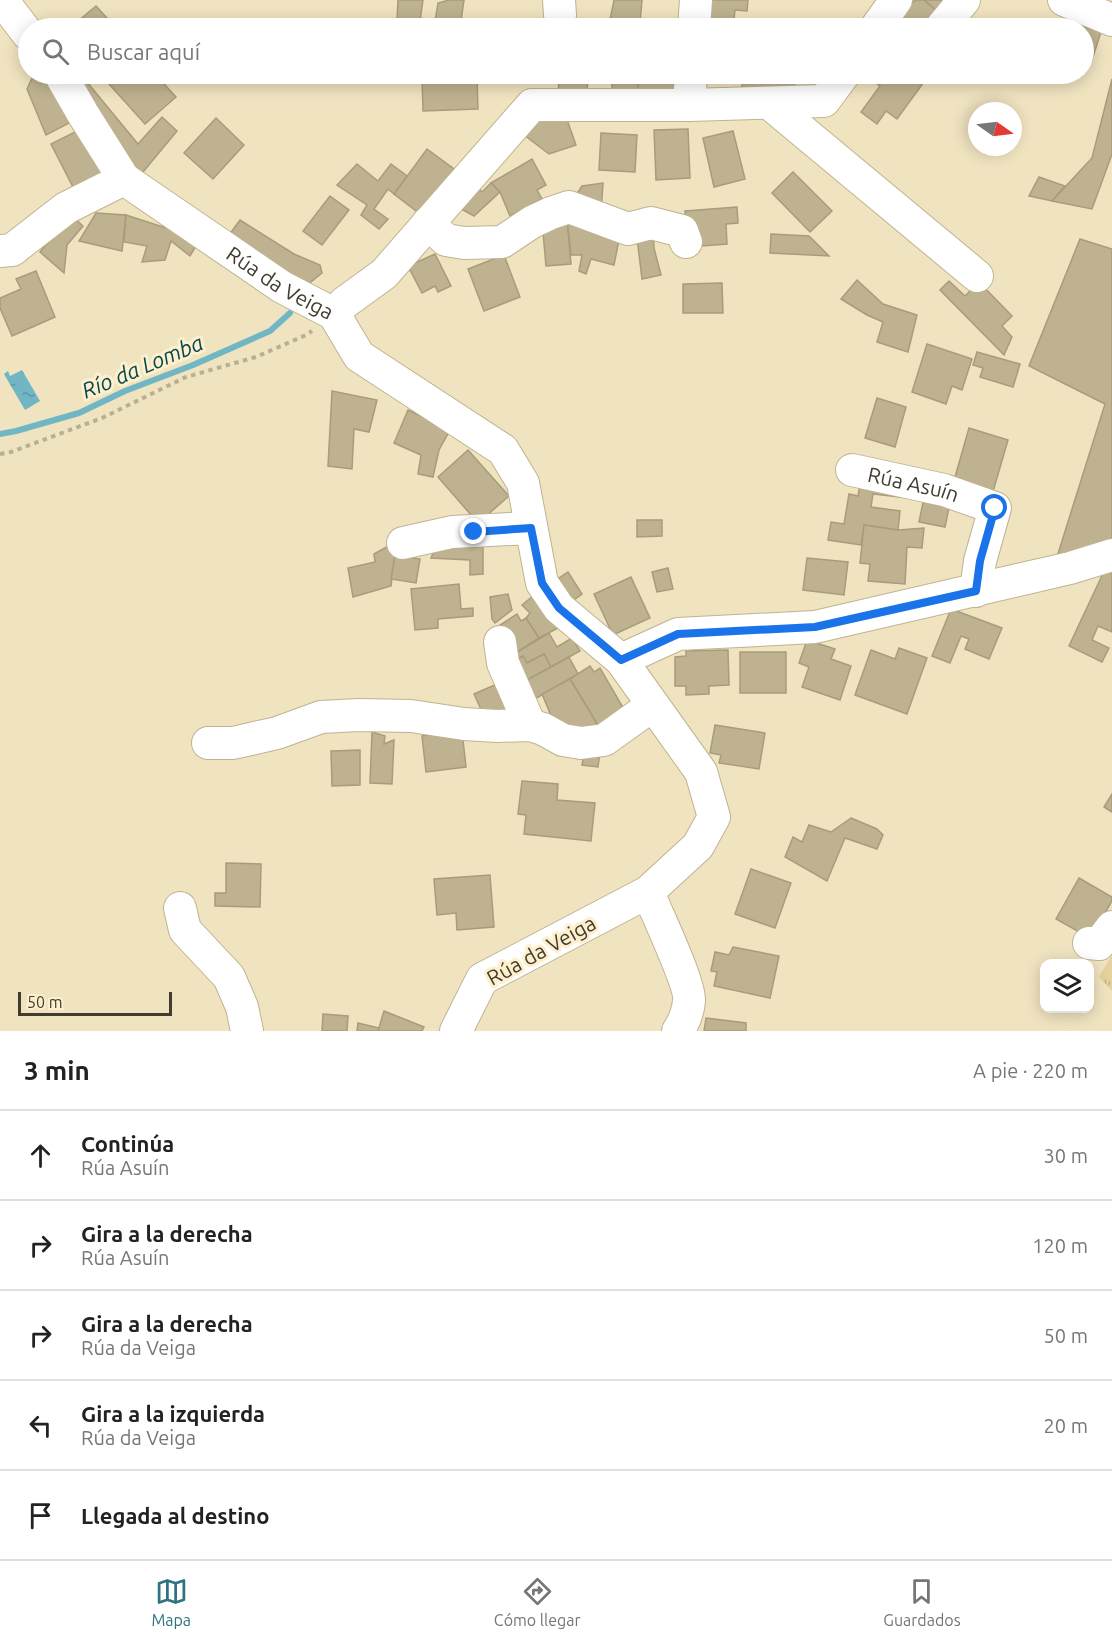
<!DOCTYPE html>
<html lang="es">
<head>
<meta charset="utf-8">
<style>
	:root { --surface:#fff; --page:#f6f6f6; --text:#222; --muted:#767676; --line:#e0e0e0; --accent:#2d7480 }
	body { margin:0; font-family:Ubuntu,sans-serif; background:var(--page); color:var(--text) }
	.controls { position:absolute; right:18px; bottom:18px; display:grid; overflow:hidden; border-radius:12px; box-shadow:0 3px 15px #0003 }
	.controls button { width:54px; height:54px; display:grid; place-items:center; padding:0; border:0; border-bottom:2px solid var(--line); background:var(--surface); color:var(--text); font:30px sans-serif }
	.compass { position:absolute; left:968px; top:102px; width:54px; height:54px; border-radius:50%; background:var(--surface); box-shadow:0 3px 15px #0003; rotate:104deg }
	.scale { position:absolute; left:18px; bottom:15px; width:154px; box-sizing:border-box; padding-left:6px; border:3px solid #413c2e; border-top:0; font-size:16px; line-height:21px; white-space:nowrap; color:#413c2e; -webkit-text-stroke:4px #fef0cd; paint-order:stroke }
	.stop { position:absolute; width:18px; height:18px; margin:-14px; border:4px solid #1a73e8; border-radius:50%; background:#fff }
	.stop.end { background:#1a73e8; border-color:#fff; box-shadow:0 2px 6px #0008 }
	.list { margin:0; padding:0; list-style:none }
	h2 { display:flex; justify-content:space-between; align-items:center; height:78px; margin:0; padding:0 24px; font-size:26px }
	h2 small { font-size:20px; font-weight:400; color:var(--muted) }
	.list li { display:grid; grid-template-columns:39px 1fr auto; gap:18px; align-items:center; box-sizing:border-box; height:90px; padding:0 24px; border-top:2px solid var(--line) }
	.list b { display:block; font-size:22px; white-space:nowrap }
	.list p { margin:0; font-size:20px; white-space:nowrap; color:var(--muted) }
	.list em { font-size:20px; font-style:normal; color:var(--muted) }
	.icon { flex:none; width:33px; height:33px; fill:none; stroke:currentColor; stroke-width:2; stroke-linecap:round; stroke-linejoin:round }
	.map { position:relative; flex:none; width:1112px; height:1031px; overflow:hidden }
	.search { position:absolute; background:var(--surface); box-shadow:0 3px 15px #0003; left:18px; right:18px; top:18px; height:66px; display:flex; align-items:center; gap:15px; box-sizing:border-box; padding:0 21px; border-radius:33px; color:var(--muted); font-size:22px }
	.sheet { height:528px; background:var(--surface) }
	nav { display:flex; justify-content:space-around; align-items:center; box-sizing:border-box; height:84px; border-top:2px solid var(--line); background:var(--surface); font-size:16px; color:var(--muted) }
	nav a { display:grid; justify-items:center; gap:3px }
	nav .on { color:var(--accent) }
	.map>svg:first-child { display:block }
	.grass { fill:url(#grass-tufts) }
	.water { fill:url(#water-ripples) }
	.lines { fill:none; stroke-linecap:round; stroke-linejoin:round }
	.stream { stroke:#70b6c4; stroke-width:6 }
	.building { fill:#beb290; stroke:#a89c7b; stroke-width:1.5 }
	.minor-casing { stroke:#bfb391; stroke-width:34 }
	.path { stroke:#b9af92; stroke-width:4; stroke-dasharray:4.5 4.5; stroke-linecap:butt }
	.minor { stroke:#fff; stroke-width:32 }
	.route { stroke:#1a73e8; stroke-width:8 }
	.labels { text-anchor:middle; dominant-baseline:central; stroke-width:6; stroke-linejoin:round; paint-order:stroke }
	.street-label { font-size:21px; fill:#413c2e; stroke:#fef0cd }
	.water-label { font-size:22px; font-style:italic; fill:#054852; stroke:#fef0cd }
</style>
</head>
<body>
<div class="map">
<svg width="1112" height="1031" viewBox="0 0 1112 1031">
	<defs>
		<pattern id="grass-tufts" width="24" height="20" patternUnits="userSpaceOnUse" patternTransform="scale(1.5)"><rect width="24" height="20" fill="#e6d29d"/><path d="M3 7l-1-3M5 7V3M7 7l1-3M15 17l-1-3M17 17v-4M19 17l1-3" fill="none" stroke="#c6b588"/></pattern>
		<pattern id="water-ripples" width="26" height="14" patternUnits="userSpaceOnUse" patternTransform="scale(1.5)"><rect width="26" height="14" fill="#70b6c4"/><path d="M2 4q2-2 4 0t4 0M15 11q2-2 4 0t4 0" fill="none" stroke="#5e95a0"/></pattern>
	</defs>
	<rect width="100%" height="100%" fill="#f0e3c0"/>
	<polygon class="grass" points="1112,955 1112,991 1099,977"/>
	<polygon class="water" points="22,370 40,401 25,410 4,374 8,371 10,376"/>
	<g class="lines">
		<polyline class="stream" points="0,434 16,431 79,413 125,391 193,365 270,331 290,313"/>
	</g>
	<g class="building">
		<polygon points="398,0 423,0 419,28 391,28 397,20"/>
		<polygon points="449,0 464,0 460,28 434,28 438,3"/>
		<polygon points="614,0 642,0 640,23 610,20"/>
		<polygon points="701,0 748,0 747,11 735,10 733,28 700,27"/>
		<polygon points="915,0 924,0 943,16 932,28 898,28 893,25"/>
		<polygon points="924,0 955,0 943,16"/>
		<polygon points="96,6 116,28 70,28"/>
		<polygon points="503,24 504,28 472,28 472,27"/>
		<polygon points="1074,24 1101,32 1091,63 1084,60 1084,28 1073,28"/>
		<polygon points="541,25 541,28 518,28 517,26"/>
		<polygon points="34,74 48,74 75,120 46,135 27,89"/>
		<polygon points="100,74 155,74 176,97 145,124"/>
		<polygon points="449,74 477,74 478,109 423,111 422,79 449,78"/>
		<polygon points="560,74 588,74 587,93 558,91"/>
		<polygon points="612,74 639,74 638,90 612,89"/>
		<polygon points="639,74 684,74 684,90 638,90"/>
		<polygon points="742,74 795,75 794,94 742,92"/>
		<polygon points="879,74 913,74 924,82 897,119 886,111 877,124 861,112 880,86 873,81"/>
		<polygon points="82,76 138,144 162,117 177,131 138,178 78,88"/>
		<polygon points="1112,79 1112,154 1092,209 1052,201 1092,158"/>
		<polygon points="565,114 576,145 549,154 519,131 536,121"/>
		<polygon points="216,118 244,145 213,179 184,153"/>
		<polygon points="688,129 690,178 656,180 654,130"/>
		<polygon points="79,130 102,175 74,189 51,144"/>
		<polygon points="733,131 745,179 714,187 703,138"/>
		<polygon points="601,133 637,135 635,172 599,170"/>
		<polygon points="427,149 454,169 420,214 394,194"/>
		<polygon points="532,159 546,185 537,190 542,199 510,216 500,192 491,183"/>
		<polygon points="357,164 378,181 391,164 407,176 394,194 388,189 374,209 388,219 379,229 361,215 367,205 337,185"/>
		<polygon points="793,172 832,211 810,232 772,193"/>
		<polygon points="1039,177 1065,186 1052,201 1029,196"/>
		<polygon points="491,183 500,192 474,216 456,206 477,186 482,192"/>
		<polygon points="603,183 601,212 571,203 582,186"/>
		<polygon points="330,196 349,210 322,245 303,231"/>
		<polygon points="737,207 738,223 726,224 727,244 688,247 685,211"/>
		<polygon points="96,213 126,215 122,251 79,241"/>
		<polygon points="71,215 83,226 67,245 64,273 40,252"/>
		<polygon points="126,215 166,228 172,221 200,239 190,256 171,241 165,260 142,262 147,246 124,242"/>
		<polygon points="567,218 571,264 546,266 542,221"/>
		<polygon points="567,218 621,230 614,265 591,259 586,274 579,271 582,255 571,255"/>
		<polygon points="240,220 294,254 320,265 322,273 307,285 226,239"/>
		<polygon points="653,228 654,248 661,275 642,279 636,230"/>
		<polygon points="771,234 809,236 829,256 770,253"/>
		<polygon points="1080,239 1112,249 1112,541 1056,560 1105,404 1029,366"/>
		<polygon points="435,254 451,286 438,292 435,286 422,293 408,266"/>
		<polygon points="504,255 520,297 484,311 468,269"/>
		<polygon points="36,271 55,317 12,336 0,308 0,298 21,289 16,279"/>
		<polygon points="857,280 883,304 917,315 908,352 877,342 883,322 867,315 841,299"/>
		<polygon points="949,281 965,296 979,282 1012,316 1002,326 1012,337 1004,355 940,290"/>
		<polygon points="722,283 723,313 683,313 683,284"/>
		<polygon points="927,344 972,359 962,390 952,386 946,404 912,392"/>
		<polygon points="977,352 1020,364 1013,387 980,377 983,368 973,365"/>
		<polygon points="332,391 377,400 369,432 354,429 352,469 328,466"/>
		<polygon points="877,398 906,407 895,447 865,438"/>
		<polygon points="408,410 450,430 439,450 433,477 418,474 421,455 394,443"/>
		<polygon points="969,428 1008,440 992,495 953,484"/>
		<polygon points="468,450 509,496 478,523 438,477"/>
		<polygon points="861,479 909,486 908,498 873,494 871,507 900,511 898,530 864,525 861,545 828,540 831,522 844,524 849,494 858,496"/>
		<polygon points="925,493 951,498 945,527 919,522"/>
		<polygon points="637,520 662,520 662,536 637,537"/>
		<polygon points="864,525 898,530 924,528 922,548 907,547 905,584 868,581 870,564 860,563"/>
		<polygon points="483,540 483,574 470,575 470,560 431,558 437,543"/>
		<polygon points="394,543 395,555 391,586 353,597 348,568 375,562 374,554"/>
		<polygon points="395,555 420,559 416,583 391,579"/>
		<polygon points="807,558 848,562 844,595 803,590"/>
		<polygon points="1112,565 1112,632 1098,626 1092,640 1109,648 1102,662 1069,646 1106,567"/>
		<polygon points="668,568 673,589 657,592 652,572"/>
		<polygon points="568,572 582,594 570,603 556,580"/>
		<polygon points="631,577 650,618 613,635 594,594"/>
		<polygon points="459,584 461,609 473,608 473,616 438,619 438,628 415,630 411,589"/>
		<polygon points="508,594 512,610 495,623 492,619 490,597"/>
		<polygon points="534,595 558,628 539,638 526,618 530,613 522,605"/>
		<polygon points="951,609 1002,628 989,659 965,649 969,639 961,636 950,663 932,656"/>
		<polygon points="517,614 521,621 526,618 539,638 514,654 497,627"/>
		<polygon points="549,633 557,647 572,638 580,651 551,667 544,654 527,663 523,656 518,659 514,654"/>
		<polygon points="807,640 835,649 831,659 851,666 840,700 802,687 809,667 799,663"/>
		<polygon points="899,648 927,658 907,714 855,695 871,650 895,659"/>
		<polygon points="728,650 729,685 709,686 709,694 686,695 686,686 675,686 675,657 686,656 686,651"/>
		<rect x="740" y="652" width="46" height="41"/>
		<polygon points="544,654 551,667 518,685 507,666 523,656 527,663"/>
		<polygon points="569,657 578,674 528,703 518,685"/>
		<polygon points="590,666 594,672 600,668 625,711 599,727 570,679"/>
		<polygon points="570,679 599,727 563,733 552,718 542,694"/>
		<polygon points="504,681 522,720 484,716 474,694"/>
		<polygon points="715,725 765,733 759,769 719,763 721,755 710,753"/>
		<polygon points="462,731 466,767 426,772 422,736"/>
		<polygon points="372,732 385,736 384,744 394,740 392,784 370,783"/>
		<polygon points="360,750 360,785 332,786 331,751"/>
		<polygon points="585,750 600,752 598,767 582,765"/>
		<polygon points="522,781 558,784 557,800 595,803 591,841 524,834 526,815 518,814"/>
		<polygon points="1112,794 1112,812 1104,807"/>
		<polygon points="851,818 877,829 883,835 877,849 845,838 827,881 785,857 793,837 802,842 809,825 831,832"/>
		<polygon points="226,863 261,864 260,907 215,906 215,893 226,893"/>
		<polygon points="751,869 791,883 775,928 735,914"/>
		<polygon points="490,875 494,927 457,930 456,913 437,915 434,879"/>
		<polygon points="1079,878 1112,897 1112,901 1090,938 1056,919"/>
		<polygon points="733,947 779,956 770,998 714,986 717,972 711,971 715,952 729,955"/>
		<polygon points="384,1011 424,1027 422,1031 378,1031"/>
		<polygon points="323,1014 348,1016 347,1031 322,1031"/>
		<polygon points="706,1018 746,1023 746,1031 704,1031"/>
		<polygon points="358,1023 379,1028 378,1031 357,1031"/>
	</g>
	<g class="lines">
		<defs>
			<g id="minor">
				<polyline points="2,0 28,34"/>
				<polyline points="559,0 560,15"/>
				<polyline points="1064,0 1112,20"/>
				<polyline points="694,28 696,0"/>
				<polyline points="876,28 896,0"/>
				<polyline points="941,28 964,0"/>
				<polyline points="60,74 83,114 124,179"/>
				<polyline points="769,103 977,276"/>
				<polyline points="689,105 691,74"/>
				<polyline points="428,223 446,240 464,243 502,242 532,222 551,213 569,207 628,229 651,223 682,231 686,242"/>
				<path id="s1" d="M 0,251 L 12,250 L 66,208 L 124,179 L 282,287 L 334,314 L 359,356 L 503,450 L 523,483 L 542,583 L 559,608 L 621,660 L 701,772 L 714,817 L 698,846 L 648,892 L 482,979 L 456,1031"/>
				<polyline points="334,314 344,303 384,274 532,105 689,105 824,101 844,74"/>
				<path id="s2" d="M 852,470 L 944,490 L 995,508 L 980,561 L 976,591"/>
				<polyline points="403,543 452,532 530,528"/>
				<polyline points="500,642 503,663 530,725"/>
				<polyline points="621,660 678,634 815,627 1070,568 1112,555"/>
				<polyline points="208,743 233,743 277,733 321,717 359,715 411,716 464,724 497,726 530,725 543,729 563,740 581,743 604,740 653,705"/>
				<path d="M 648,892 C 656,912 691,985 689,1001 C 688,1012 684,1022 678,1031"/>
				<polyline points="180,908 185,930 229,977 242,1007 247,1031"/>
				<polyline points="1089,943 1099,944 1112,927"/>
			</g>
		</defs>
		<use href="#minor" class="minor-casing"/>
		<polyline class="path" points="0,454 11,452 102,418 186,377 256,357 306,335 312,331"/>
		<use href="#minor" class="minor"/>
	</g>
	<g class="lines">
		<polyline class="route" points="474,532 531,528 542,583 559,608 621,660 678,634 815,627 976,591 980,561 995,508"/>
	</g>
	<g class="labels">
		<g class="street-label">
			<text stroke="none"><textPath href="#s1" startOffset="333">Rúa da Veiga</textPath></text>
			<text stroke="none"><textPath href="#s2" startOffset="63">Rúa Asuín</textPath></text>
			<text transform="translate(541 950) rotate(-29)">Rúa da Veiga</text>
		</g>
		<g class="water-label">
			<text transform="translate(142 366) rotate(-23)">Río da Lomba</text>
		</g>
	</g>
</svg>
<div class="controls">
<button><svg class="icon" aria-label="layers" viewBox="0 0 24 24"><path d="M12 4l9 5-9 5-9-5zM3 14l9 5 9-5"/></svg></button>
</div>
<svg class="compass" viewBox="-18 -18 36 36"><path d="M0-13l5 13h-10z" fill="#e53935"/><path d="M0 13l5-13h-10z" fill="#767676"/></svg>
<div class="scale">50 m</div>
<div class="stop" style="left:995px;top:508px"></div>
<div class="stop end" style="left:474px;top:532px"></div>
<div class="search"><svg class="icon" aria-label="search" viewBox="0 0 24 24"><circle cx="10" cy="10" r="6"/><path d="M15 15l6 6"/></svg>Buscar aquí</div>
</div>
<section class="sheet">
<h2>3 min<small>A pie · 220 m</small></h2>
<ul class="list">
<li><svg class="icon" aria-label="ahead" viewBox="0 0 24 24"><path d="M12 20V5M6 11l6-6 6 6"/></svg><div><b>Continúa</b><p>Rúa Asuín</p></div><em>30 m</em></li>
<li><svg class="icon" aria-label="right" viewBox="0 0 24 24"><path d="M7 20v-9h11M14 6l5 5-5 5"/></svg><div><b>Gira a la derecha</b><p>Rúa Asuín</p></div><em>120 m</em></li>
<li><svg class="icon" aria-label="right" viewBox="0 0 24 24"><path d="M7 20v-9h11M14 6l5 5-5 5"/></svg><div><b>Gira a la derecha</b><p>Rúa da Veiga</p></div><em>50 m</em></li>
<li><svg class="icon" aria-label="left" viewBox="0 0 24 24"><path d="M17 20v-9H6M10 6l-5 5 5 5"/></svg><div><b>Gira a la izquierda</b><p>Rúa da Veiga</p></div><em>20 m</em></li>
<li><svg class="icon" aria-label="arrive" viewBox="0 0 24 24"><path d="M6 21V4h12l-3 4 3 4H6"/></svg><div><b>Llegada al destino</b></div></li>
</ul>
</section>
<nav>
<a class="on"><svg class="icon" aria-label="map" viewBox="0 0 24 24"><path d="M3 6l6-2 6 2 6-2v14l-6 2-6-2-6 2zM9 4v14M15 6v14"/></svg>Mapa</a>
<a><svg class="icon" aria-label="directions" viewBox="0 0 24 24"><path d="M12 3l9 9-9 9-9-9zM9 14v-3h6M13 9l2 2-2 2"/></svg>Cómo llegar</a>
<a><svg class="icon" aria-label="saved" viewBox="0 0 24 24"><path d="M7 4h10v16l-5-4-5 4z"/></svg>Guardados</a>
</nav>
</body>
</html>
